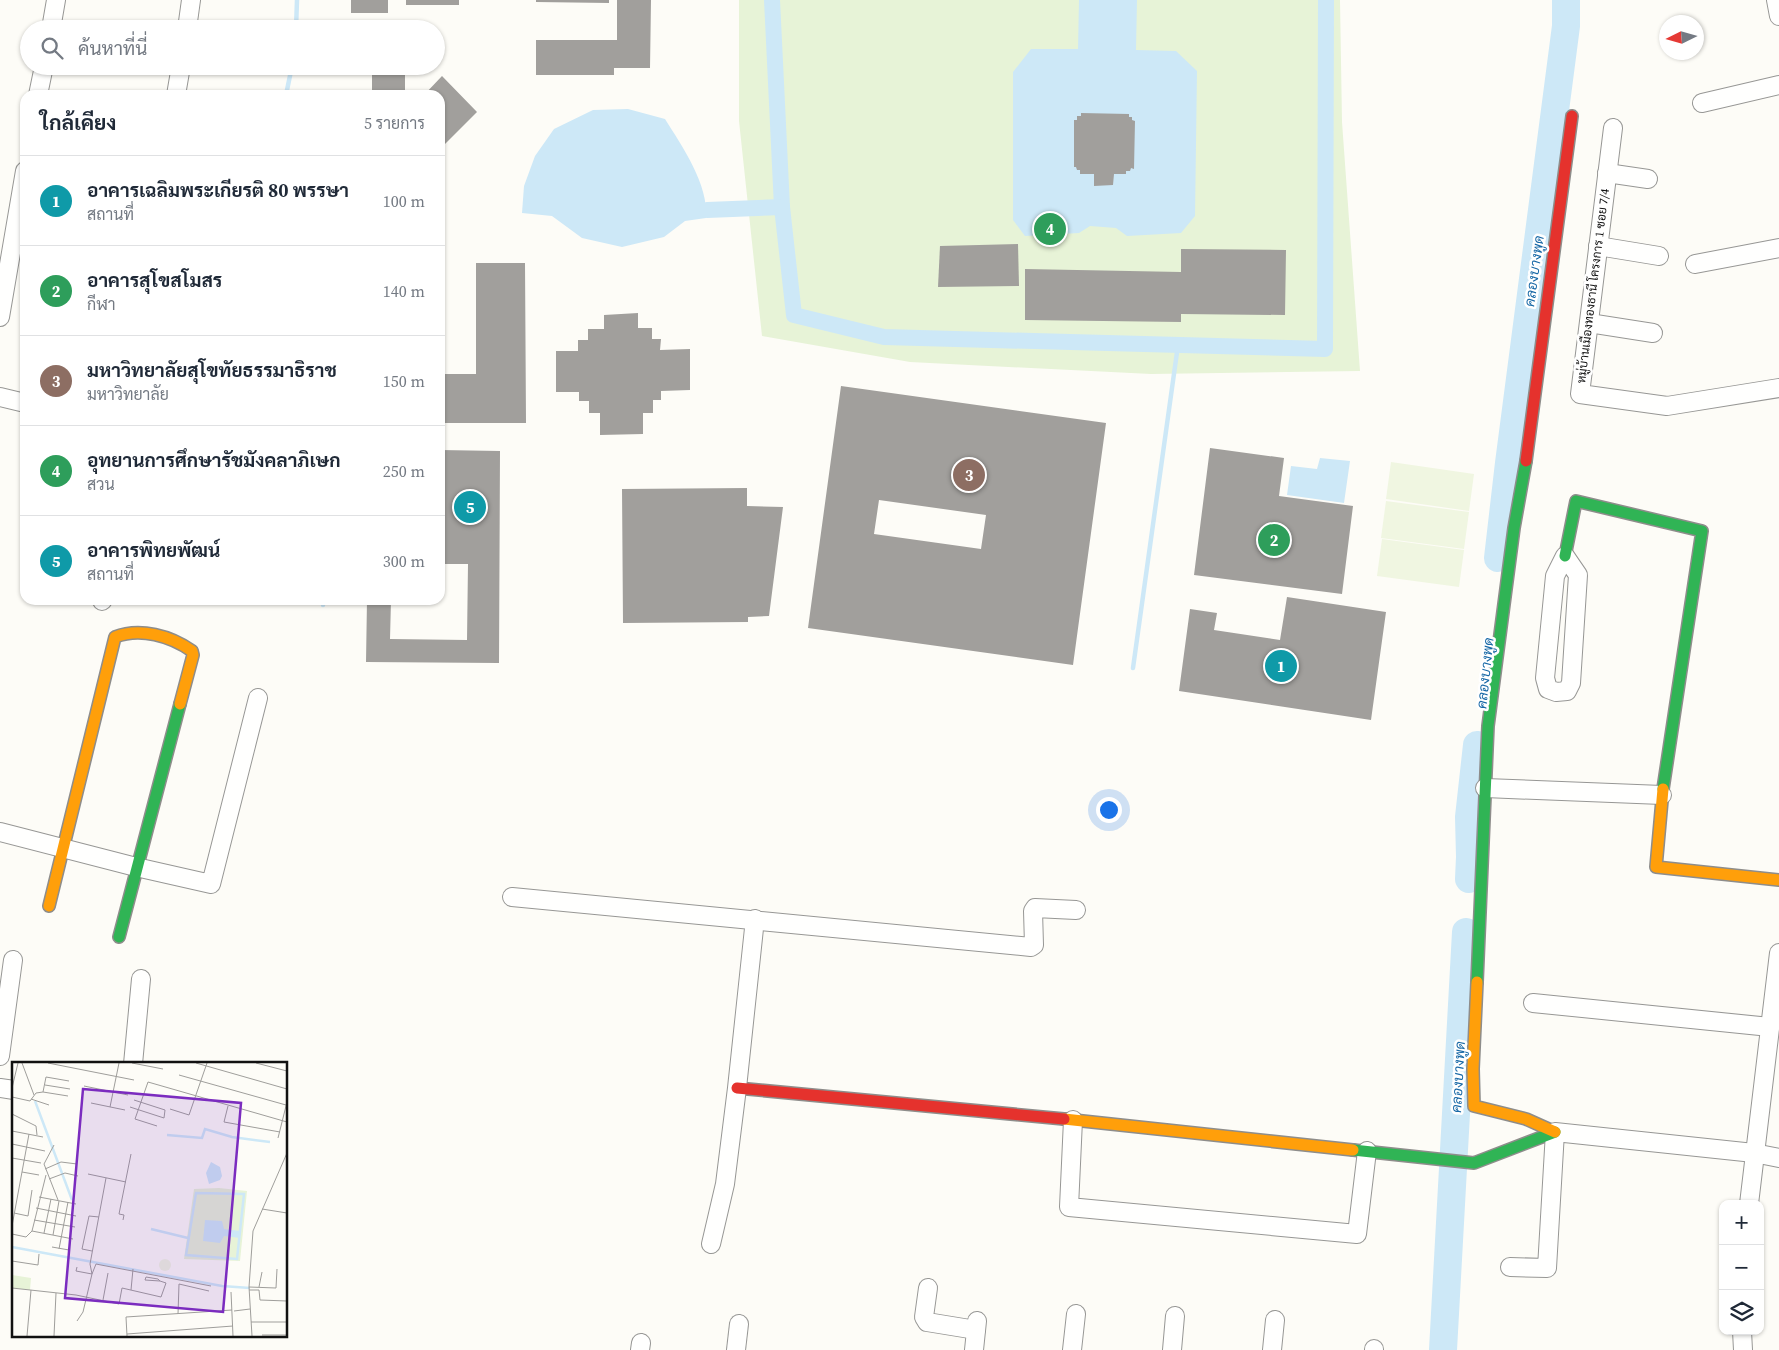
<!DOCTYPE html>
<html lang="th">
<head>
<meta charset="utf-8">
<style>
	:root { --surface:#fff; --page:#f2f2f3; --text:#1f2937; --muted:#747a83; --line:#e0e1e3; --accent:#7c3aed }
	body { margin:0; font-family:"Source Serif 4",Sarabun,serif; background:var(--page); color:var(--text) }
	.controls { position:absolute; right:15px; bottom:15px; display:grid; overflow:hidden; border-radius:10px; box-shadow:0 1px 4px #0004 }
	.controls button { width:45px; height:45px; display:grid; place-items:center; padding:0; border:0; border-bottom:1px solid var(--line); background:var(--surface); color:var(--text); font:25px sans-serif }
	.compass { position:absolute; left:1659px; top:15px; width:45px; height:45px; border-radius:50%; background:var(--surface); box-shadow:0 1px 4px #0004; rotate:265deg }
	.you { position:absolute; left:1108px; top:809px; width:18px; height:18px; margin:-12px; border:4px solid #fff; border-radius:50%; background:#1a73e8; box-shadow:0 0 0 8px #1a73e833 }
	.badge { display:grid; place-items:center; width:32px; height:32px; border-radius:50%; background:var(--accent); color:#fff; font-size:16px; font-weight:700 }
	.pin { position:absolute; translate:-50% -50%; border:2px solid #fff; box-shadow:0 1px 5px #0006 }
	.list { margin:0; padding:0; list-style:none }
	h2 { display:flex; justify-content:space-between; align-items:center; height:65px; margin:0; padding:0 20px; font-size:21px }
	h2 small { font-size:16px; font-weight:400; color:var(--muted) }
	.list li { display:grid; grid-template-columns:32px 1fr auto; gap:15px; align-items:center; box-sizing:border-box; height:90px; padding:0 20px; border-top:1px solid var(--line) }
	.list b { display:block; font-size:19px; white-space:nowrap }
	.list p { margin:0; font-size:16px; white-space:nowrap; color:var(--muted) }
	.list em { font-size:16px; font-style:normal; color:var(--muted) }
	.icon { flex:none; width:28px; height:28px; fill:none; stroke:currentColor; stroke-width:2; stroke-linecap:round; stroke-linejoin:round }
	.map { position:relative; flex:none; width:1779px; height:1350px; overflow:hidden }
	.search { position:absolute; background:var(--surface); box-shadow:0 1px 4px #0004; left:20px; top:20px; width:425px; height:55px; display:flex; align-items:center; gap:12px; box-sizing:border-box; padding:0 18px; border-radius:28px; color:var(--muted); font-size:19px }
	.panel { position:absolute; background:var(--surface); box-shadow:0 1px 4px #0004; left:20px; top:90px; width:425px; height:515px; border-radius:15px }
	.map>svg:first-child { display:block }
	.green { fill:#e7f3d7 }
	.pitch { fill:#f0f6e1 }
	.water { fill:#cde8f7 }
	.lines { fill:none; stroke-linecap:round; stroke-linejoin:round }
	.stream { stroke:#cde8f7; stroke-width:4.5 }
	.canal { stroke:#cde8f7; stroke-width:16 }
	.river { stroke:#cde8f7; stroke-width:28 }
	.building { fill:#a19f9c; fill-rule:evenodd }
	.street-casing { stroke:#979795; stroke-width:20 }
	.fast-casing { stroke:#8e8d8b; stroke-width:14 }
	.slow-casing { stroke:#8e8d8b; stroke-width:14 }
	.jam-casing { stroke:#8e8d8b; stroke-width:14 }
	.street { stroke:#fffffe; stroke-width:18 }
	.fast { stroke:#30b455; stroke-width:11 }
	.slow { stroke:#ff9f0a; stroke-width:11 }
	.jam { stroke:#e5322d; stroke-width:11 }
	.labels { text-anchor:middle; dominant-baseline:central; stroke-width:5; stroke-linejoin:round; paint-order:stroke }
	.street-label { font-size:12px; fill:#111; stroke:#fff }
	.water-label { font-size:14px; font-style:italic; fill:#1768a6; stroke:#fff }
	.inset-river { fill:none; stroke:#cde8f7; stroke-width:2.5 }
	.inset-road { fill:none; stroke:#9f9e9b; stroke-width:1 }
	.view { fill:#7b2cbf; fill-opacity:0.15; stroke:#7b2cbf; stroke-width:2.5 }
	.inset-edge { fill:none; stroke:#111; stroke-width:2.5 }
</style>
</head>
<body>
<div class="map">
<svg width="1779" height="1350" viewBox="0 0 1779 1350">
	<rect width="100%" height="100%" fill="#fdfcf7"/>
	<polygon class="green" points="739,0 1340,0 1342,122 1360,371 1151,374 910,362 762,336 739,121"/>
	<g class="pitch">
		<polygon points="1391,462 1474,474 1469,511 1386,499"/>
		<polygon points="1386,501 1469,512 1464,549 1381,538"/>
		<polygon points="1382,539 1464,550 1459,587 1377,576"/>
	</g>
	<g class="water">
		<polygon points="1079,0 1137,0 1136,50 1176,51 1197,71 1195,216 1181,233 1127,236 1116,228 1090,226 1079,233 1025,236 1013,220 1013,72 1031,49 1078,49"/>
		<path d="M 628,109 L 665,119 C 682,146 709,185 706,218 L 685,221 L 664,237 L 622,247 L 582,238 L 552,216 L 522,213 L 524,186 L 535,156 L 554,129 L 593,110 Z"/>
		<polygon points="1320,458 1350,461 1344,503 1287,495 1291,466 1317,469"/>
	</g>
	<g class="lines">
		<g class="stream">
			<polyline points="296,29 297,0"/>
			<polyline points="286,95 292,66"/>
			<polyline points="323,600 323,605"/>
			<polyline points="1133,668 1178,345"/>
		</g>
		<g class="canal">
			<polyline points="772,0 782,207 794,315 884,337 1325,349 1326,0"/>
			<polyline points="707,210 782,207"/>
		</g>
		<g class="river">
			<polyline points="1498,558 1509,463 1566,26 1566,0"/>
			<polyline points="1469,879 1470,857 1469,817 1477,745"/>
			<polyline points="1443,1350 1466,932"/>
		</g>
	</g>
	<g class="building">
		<rect x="351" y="0" width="37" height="13"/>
		<rect x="406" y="0" width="53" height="5"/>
		<polygon points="536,0 609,0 609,3 536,2"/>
		<polygon points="617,0 651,0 650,68 614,68 614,75 536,75 536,40 617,40"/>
		<rect x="372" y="75" width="33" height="20"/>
		<polygon points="442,76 477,112 443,146 440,144 440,95 424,95"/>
		<polygon points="1081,113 1129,114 1129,117 1132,117 1132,120 1135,121 1134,169 1131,168 1130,171 1126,171 1126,174 1114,174 1113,185 1094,186 1094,174 1080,174 1080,170 1077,170 1076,167 1074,167 1074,120 1077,120 1077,116 1081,116"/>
		<polygon points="1018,244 1019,286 938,287 940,246"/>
		<polygon points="1181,249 1286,250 1285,315 1181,314 1181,322 1025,320 1025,269 1181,272"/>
		<polygon points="476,263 525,263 526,423 440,423 440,374 476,374"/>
		<polygon points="638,313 638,328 652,328 652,339 661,339 660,350 690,349 690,390 661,391 661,400 653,400 653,413 643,413 643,434 600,435 600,413 589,413 589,401 579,401 579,392 556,392 556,351 578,351 578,340 588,340 588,329 604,329 604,315"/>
		<path d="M 841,386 L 1106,423 L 1073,665 L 808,628 ZM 879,500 L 986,515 L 981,549 L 874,534 Z"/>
		<polygon points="1210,448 1284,458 1279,496 1353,506 1342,594 1194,575"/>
		<polygon points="440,450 500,451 499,663 366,662 367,600 391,600 390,639 467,640 468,564 440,564"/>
		<polygon points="747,488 747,506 783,507 769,616 748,617 748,622 623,623 622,489"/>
		<polygon points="1287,597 1386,612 1371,720 1179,691 1190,609 1217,613 1214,630 1280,640"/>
	</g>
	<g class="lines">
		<defs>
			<g id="street">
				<polyline points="1776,0 1779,16"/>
				<polyline points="51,29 56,0"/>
				<polyline points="187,29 191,0"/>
				<polyline points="38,95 44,66"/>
				<polyline points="176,95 181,66"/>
				<polyline points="1702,103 1779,85"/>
				<polyline points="1613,128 1580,394 1667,406 1779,388"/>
				<polyline points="1607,173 1648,179"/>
				<polyline points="1598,246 1659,256"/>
				<polyline points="1695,264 1779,248"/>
				<polyline points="0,317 25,171"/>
				<polyline points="1589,323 1653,333"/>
				<polyline points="0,397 25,403"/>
				<polygon points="1565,556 1578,575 1571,683 1567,691 1556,692 1548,689 1545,678 1555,576"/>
				<polyline points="102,601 103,600"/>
				<polyline points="1485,788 1662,795"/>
				<polyline points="0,832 136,867 211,884 258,698"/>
				<polyline points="512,897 1031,947 1034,945 1033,911 1035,908 1076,910"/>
				<polyline points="1533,1003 1770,1027"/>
				<polyline points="0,1056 13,960"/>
				<polyline points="133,1064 141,979"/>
				<polyline points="0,1088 14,1090"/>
				<polyline points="1073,1120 1069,1207 1357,1234 1367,1151"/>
				<polyline points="1749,1204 1779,953"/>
				<polyline points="711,1244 725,1184 737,1088 755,919"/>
				<polyline points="1510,1267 1547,1268 1555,1132 1754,1153 1779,1158"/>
				<polyline points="928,1288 924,1317 927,1322 976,1330"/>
				<polyline points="1742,1331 1743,1350"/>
				<polyline points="640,1350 641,1343"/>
				<polyline points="736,1350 739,1324"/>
				<polyline points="974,1350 977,1321"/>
				<polyline points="1072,1350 1076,1314"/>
				<polyline points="1172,1350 1175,1316"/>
				<polyline points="1272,1350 1275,1320"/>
				<polyline points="1374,1350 1374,1349"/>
			</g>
			<g id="fast">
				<polyline points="1565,556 1576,501 1702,531 1663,789"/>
				<polyline points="119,937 180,704"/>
				<polyline points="1477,982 1488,726 1514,528 1526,461"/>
				<polyline points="1353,1150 1474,1163 1555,1132"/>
			</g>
			<g id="slow">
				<polyline points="1663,789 1656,867 1779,880"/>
				<path d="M 49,906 L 115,637 C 140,627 171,636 192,651 L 193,655 L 180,704"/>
				<polyline points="1477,982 1473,1069 1474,1106 1526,1119 1555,1132"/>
				<polyline points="1064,1119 1353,1150"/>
			</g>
			<g id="jam">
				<polyline points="1526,461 1572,116"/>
				<polyline points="737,1088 1064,1119"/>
			</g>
		</defs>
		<use href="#street" class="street-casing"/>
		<use href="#fast" class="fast-casing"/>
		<use href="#slow" class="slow-casing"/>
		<use href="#jam" class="jam-casing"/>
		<use href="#street" class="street"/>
		<use href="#fast" class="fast"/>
		<use href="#slow" class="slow"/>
		<use href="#jam" class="jam"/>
	</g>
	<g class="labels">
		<g class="street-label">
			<text transform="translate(1593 286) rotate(-83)">หมู่บ้านเมืองทองธานี โครงการ 1 ซอย 7/4</text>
		</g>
		<g class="water-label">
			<text transform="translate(1534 271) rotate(-82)">คลองบางพูด</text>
			<text transform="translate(1485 673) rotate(-84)">คลองบางพูด</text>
			<text transform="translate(1458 1077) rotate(-87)">คลองบางพูด</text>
		</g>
	</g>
	<g transform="translate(12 1062)">
		<rect width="275" height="275" fill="#fdfcf7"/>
		<path d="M 207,126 L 235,129 L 228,199 L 172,197 L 182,127 ZM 0,213 L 19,216 L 18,228 L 0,226 Z" fill="#e7f3d7"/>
		<path d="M147 203a6 6 0 1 1 12 0a6 6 0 1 1-12 0Z" fill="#f0f6e1"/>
		<path d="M 199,100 L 208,105 L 210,114 L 208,118 L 197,122 L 194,111 ZM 193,158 L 210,159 L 212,167 L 228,169 L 228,176 L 212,174 L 208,181 L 191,179 Z" fill="#cde8f7"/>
		<path class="inset-river" d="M 23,39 L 60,138M 155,73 L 190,76 L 193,67 L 220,75 L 258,80M 184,131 L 232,132 L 225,197 L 174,193 ZM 139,167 L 176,176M 0,185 L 210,224 L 238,226"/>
		<path class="inset-road" d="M 10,1 L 22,33M 36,1 L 122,18M 120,1 L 151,7M 184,1 L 275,27M 244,1 L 275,9M 167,13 L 274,43M 33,23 L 58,27M 72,24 L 116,33M 0,26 L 6,1M 31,30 L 34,15 L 57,19M 0,35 L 18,39 L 24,31 L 31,30 L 56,34M 19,37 L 37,43M 79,41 L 113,48M 216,44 L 212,60 L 268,70M 98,45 L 107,1M 118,45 L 152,56 L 153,48 L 122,38M 158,47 L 177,53 L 195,1M 0,52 L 24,64 L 25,73M 145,64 L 123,57 L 136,20 L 275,60M 0,69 L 31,75M 266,76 L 275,40M 0,82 L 33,89M 42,83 L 32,102 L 46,138M 0,96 L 29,101M 33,107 L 49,100 L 65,102M 10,110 L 27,113M 76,112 L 114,120M 37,117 L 53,111 L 66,114M 27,135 L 64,142M 24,146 L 64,154M 250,147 L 275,151M 2,151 L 16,154 L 20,128M 22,158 L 63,165M 111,158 L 112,153 L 107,152 L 119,92M 0,164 L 17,72M 20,169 L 34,113M 32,171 L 39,137M 0,172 L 14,175 L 20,169 L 61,177M 41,173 L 47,139M 40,185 L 57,188M 47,187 L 56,140M 80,189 L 70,187 L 77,154 L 87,155M 0,199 L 26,203 L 27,192M 80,212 L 84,202 L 89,203 L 199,224M 80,212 L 78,202 L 94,116M 134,215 L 146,217 L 148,219 L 133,218 ZM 237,225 L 264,226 L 265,207M 247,225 L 250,210M 0,226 L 64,233 L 107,242 L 110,226 L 149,235 L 154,221 L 148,219M 119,228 L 121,207M 237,228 L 247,228 L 248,238 L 275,239M 219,230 L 221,274M 91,238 L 96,211M 222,249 L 238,247M 166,252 L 167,222 L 197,229M 65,259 L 71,250 L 80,212 L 64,209 L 65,205M 239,260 L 275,260M 115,272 L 221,264M 250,273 L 275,273M 15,274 L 19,228M 42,274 L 44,231M 115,274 L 114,255 L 220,248M 240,274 L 237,225 L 241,169 L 275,91"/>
		<path class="view" d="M 71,27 L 229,41 L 211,250 L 53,236 Z"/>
		<rect width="275" height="275" class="inset-edge"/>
	</g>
</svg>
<div class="controls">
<button>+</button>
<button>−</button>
<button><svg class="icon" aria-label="layers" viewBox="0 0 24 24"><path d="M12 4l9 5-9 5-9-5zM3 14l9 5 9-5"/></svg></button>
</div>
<svg class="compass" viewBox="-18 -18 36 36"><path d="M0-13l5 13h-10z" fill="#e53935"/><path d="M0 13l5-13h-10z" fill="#747a83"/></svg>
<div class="you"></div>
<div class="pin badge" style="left:1281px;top:666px;background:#0f9aa8">1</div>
<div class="pin badge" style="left:1274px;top:540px;background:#2e9e5b">2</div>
<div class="pin badge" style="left:969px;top:475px;background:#8d6e63">3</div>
<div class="pin badge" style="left:1050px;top:229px;background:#2e9e5b">4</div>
<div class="pin badge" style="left:470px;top:507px;background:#0f9aa8">5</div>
<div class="search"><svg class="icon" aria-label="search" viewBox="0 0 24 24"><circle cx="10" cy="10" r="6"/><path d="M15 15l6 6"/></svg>ค้นหาที่นี่</div>
<section class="panel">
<h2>ใกล้เคียง<small>5 รายการ</small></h2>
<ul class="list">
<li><span class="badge" style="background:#0f9aa8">1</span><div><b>อาคารเฉลิมพระเกียรติ 80 พรรษา</b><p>สถานที่</p></div><em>100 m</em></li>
<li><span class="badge" style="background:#2e9e5b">2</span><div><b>อาคารสุโขสโมสร</b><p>กีฬา</p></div><em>140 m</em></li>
<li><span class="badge" style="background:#8d6e63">3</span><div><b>มหาวิทยาลัยสุโขทัยธรรมาธิราช</b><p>มหาวิทยาลัย</p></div><em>150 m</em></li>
<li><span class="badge" style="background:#2e9e5b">4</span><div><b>อุทยานการศึกษารัชมังคลาภิเษก</b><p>สวน</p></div><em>250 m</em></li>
<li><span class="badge" style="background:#0f9aa8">5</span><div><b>อาคารพิทยพัฒน์</b><p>สถานที่</p></div><em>300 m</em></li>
</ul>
</section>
</div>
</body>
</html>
